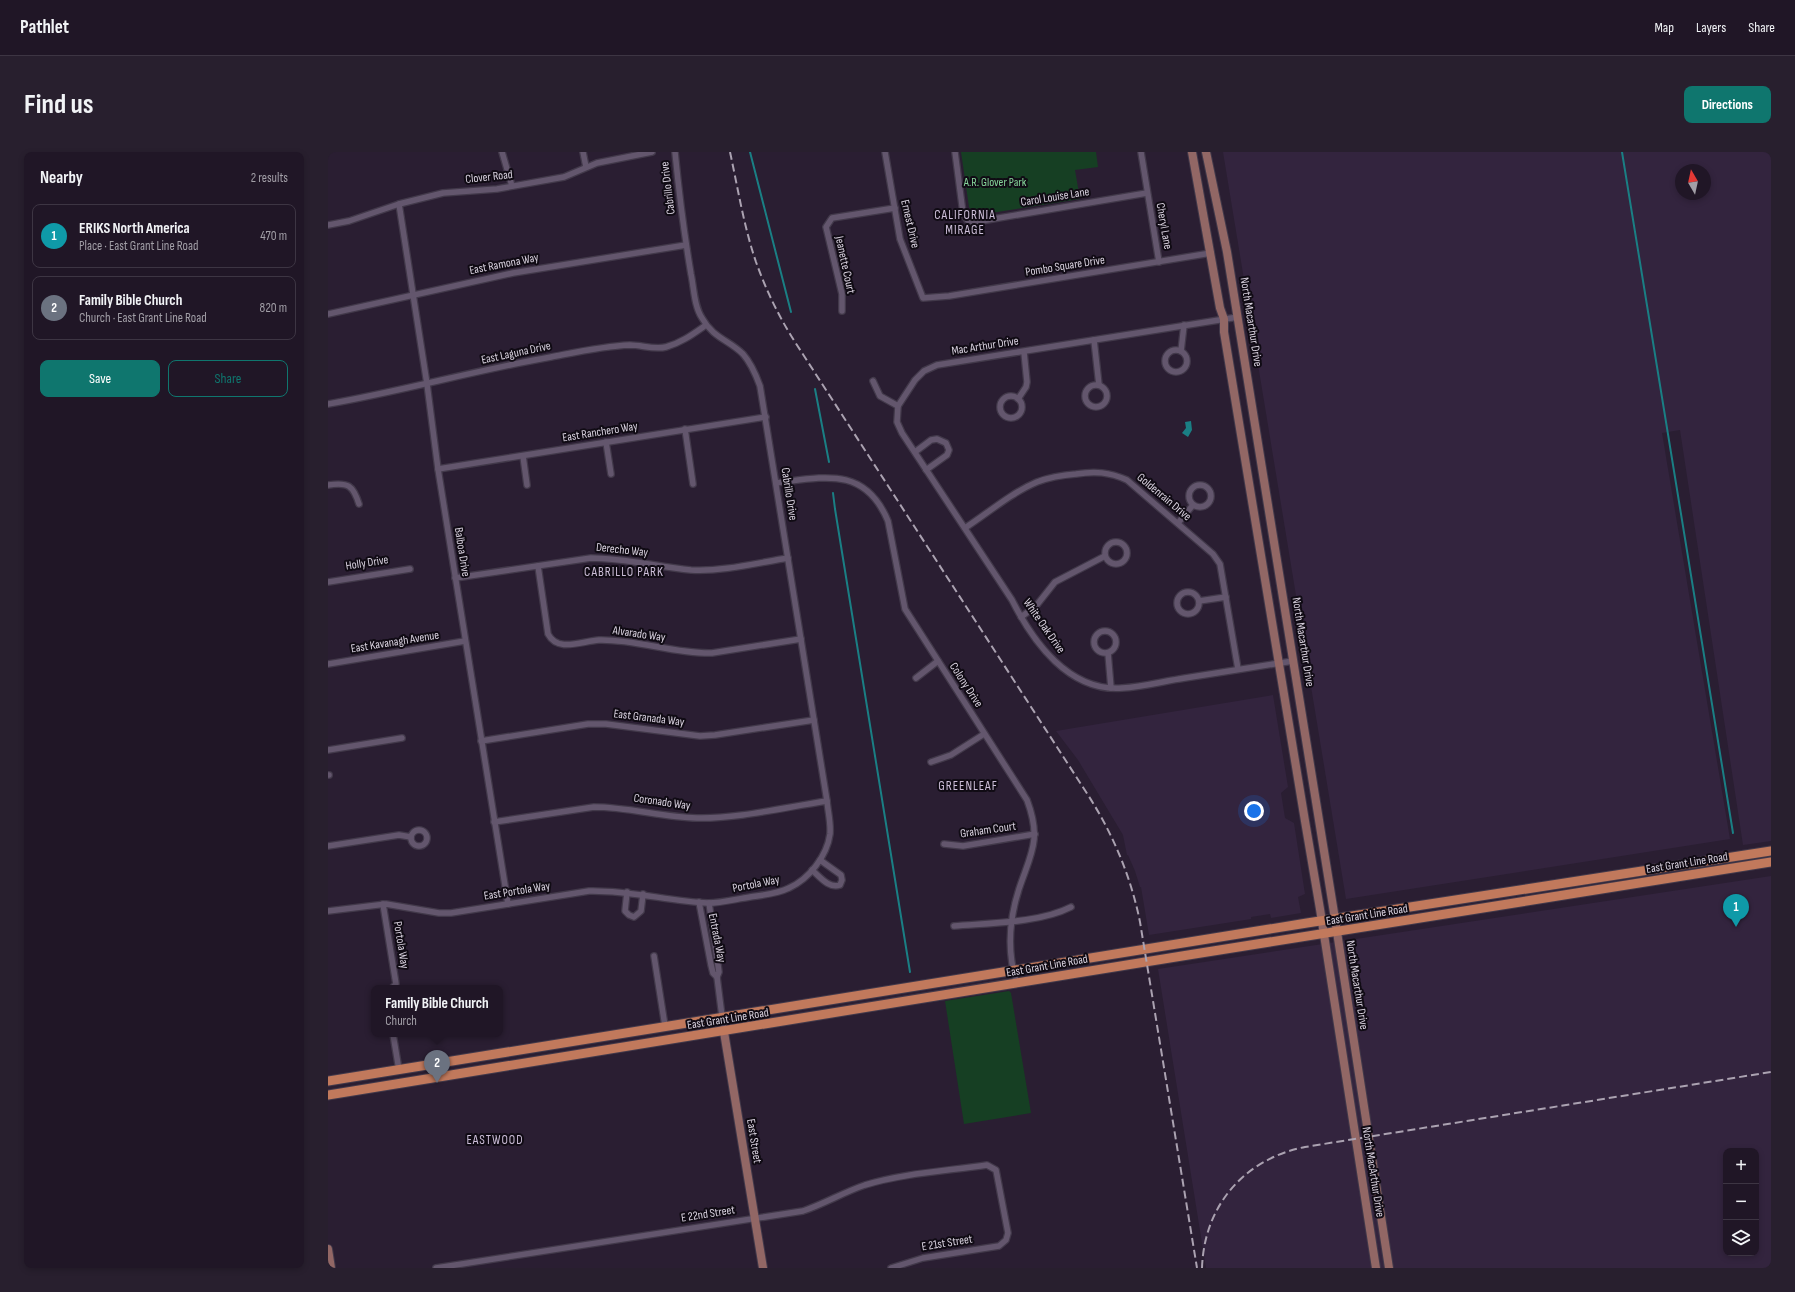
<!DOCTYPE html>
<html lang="en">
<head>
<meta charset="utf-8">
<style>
	:root { --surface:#201626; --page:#281f2e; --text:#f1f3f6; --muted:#a29fa7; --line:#3d3543; --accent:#0f766e }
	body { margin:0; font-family:"Sofia Sans Condensed",sans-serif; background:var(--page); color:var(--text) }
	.controls { position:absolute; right:12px; bottom:12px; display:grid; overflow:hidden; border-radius:8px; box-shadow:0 2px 6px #0003 }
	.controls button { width:36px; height:36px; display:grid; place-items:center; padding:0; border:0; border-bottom:1px solid var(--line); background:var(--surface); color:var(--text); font:20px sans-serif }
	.compass { position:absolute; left:1347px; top:12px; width:36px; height:36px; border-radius:50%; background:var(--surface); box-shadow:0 2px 6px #0003; rotate:351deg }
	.you { position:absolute; left:926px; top:659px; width:14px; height:14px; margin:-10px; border:3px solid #fff; border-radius:50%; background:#1a73e8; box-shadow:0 0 0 6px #1a73e833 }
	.badge { display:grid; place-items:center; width:26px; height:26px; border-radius:50%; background:var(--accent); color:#fff; font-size:13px; font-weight:700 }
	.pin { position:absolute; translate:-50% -33px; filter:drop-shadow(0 1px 2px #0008) }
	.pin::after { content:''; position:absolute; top:21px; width:14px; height:12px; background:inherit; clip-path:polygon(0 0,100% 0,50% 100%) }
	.popup { position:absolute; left:43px; top:833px; width:132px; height:52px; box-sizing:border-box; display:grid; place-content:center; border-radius:8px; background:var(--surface); filter:drop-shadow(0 1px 3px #0005); font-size:13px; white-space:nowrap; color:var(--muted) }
	.popup b { font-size:15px; color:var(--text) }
	.popup::after { content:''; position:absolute; left:50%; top:100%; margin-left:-8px; border:8px solid transparent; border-top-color:var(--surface) }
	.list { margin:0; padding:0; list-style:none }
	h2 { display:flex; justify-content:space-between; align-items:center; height:52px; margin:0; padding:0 16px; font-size:17px }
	h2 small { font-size:13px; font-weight:400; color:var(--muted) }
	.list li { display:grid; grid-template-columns:26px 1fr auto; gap:12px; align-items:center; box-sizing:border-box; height:64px; margin:0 8px 8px; padding:0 8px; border:1px solid var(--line); border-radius:8px }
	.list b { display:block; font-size:15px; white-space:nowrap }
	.list p { margin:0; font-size:13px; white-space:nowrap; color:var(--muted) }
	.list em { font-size:13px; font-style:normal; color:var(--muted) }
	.actions { display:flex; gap:8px; padding:12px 16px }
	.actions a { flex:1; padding:9px 0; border:1px solid var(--accent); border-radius:8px; text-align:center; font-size:14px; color:var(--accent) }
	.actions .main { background:var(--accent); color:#fff }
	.icon { flex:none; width:22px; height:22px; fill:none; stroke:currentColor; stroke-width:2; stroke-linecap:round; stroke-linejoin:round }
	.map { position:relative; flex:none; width:1443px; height:1116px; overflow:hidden; border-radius:8px }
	header { display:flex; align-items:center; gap:24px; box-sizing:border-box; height:56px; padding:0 20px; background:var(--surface); border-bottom:1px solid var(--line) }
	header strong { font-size:19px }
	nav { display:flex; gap:22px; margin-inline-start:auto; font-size:14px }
	.intro { display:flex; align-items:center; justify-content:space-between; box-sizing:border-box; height:96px; padding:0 24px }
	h1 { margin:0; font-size:28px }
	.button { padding:10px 18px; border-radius:8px; background:var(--accent); color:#fff; font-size:14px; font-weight:700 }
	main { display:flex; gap:24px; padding:0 24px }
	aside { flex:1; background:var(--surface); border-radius:8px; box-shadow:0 2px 6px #0003 }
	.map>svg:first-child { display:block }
	.built { fill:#33243e; fill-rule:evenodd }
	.green { fill:#163f23 }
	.water { fill:#1a7f84 }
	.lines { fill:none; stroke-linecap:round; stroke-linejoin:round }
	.stream { stroke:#1a7f84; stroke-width:2 }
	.street-casing { stroke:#42394a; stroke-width:8 }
	.secondary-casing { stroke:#42394a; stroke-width:10 }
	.primary-casing { stroke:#42394a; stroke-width:11 }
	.street { stroke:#63566d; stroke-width:5.5 }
	.secondary { stroke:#926765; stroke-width:8 }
	.primary { stroke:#c1795c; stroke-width:9 }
	.rail { stroke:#aba2b1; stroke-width:2; stroke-dasharray:8 4; stroke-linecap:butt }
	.labels { text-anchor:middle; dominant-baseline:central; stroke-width:4; stroke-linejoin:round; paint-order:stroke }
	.street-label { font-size:12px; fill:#dad3e0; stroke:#100b14 }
	.park-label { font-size:12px; fill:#86d69b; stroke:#100b14 }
	.neighbourhood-label { font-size:13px; letter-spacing:1px; fill:#ccbed8; stroke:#100b14 }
</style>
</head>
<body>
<header>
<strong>Pathlet</strong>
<nav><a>Map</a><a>Layers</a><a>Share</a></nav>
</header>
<div class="intro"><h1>Find us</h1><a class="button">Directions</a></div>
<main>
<aside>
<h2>Nearby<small>2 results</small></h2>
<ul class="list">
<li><span class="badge" style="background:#0f9aa8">1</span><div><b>ERIKS North America</b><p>Place · East Grant Line Road</p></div><em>470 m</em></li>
<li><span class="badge" style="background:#6b7280">2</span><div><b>Family Bible Church</b><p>Church · East Grant Line Road</p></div><em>820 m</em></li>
</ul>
<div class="actions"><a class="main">Save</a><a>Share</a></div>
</aside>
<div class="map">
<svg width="1443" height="1116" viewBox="0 0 1443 1116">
	<rect width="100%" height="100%" fill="#2a1e32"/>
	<g class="built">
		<path d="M 895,0 L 1443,0 L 1443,689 L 1415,693 L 1352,278 L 1334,281 L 1402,687 L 1018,747 ZM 1353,18 L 1377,18 L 1377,42 L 1353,42 Z"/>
		<polygon points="945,543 960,635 953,641 957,666 966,671 977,742 970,745 973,761 943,766 942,762 923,765 923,767 917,768 821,783 813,735 812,735 807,719 800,703 799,703 795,683 750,608 728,579"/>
		<path d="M 1443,724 L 1443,1116 L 878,1116 L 830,817 ZM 1398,999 L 1428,999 L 1428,1101 L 1398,1101 Z"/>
	</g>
	<g class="green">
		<polygon points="633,0 768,0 770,15 747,18 752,47 650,63 644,59 641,55"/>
		<polygon points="681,839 683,841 703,961 636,972 617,849"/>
	</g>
	<polygon class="water" points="863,269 864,278 860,285 854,281 858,276 857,270"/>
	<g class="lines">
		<g class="stream">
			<polyline points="422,0 463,160"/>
			<polyline points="1294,0 1405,681"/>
			<polyline points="487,237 501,310"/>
			<polyline points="505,341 507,357 582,820"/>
		</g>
		<defs>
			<g id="street">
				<polyline points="174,0 184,34"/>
				<polyline points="255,0 258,15"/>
				<polyline points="557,0 572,87 595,146 621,144 883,101"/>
				<polyline points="627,0 635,61 639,68 647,70 819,41"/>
				<polyline points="813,0 831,110"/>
				<polyline points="71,52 99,232 110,317 180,752"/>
				<polyline points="0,73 21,69 71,52 115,41 169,37 236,25 269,11 324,0"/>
				<polyline points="514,159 514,142 498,75 504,66 567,56"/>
				<polyline points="0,162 185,121 358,93"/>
				<path d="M 910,165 L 609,213 L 596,219 L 587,228 L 570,254 L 569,270 L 574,281 L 684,448 C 705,490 741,540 794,536 C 815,535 836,529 857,526 C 893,520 929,515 965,509"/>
				<polyline points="766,188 771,233"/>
				<circle cx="848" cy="209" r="11"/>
				<polyline points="853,199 856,173"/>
				<polyline points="545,229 552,244 570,254"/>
				<circle cx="768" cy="244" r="11"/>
				<circle cx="683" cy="255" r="11"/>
				<polyline points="690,247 698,235 699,230 696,200"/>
				<path d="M 0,252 C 75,239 148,218 223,205 C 249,200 276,194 302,193 C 314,193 326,198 338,195 C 353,191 365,182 378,173"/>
				<polyline points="357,277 365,332"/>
				<polyline points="278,290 283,322"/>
				<polyline points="587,300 603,288 609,287 618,291 621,298 619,303 598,318"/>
				<polyline points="195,304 199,333"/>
				<polyline points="110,317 438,265"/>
				<path d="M 448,331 C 496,325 537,314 560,369 L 577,457 L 699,648 C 714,688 703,701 691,737 C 681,768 679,801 689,832"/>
				<circle cx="872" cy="344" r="11"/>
				<path d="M 0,333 C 20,330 25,333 31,352"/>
				<polyline points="850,371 865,353"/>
				<path d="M 637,376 C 660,361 683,341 709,330 C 722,325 735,323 748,322 C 767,319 781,320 799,328 L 885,402 L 892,412 L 910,517"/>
				<circle cx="788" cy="401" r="11"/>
				<path d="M 210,414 L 220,482 C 230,501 254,489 271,488 C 309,487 346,502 384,501 L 473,487"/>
				<path d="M 127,426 L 263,406 C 297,406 330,415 363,418 C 393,420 429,411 460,406"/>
				<polyline points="0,430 82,417"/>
				<circle cx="860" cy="451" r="11"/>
				<polyline points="871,449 898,445"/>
				<polyline points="693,465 708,454 727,430 777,404"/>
				<circle cx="777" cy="490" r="11"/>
				<polyline points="780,501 783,536"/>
				<polyline points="0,512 137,489"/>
				<polyline points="588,526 610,509"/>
				<polyline points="153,589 260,572 278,572 372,584 387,583 486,568"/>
				<polyline points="0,598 74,586"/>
				<polyline points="603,610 623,603 656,582"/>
				<polyline points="0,623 1,623"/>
				<path d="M 166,670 L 266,655 C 300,655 334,665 369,666 C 409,667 458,655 499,649"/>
				<circle cx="91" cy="686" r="8"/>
				<polyline points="616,692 635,694 707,682"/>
				<polyline points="0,694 71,683 83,685"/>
				<path d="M 484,718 C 492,725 501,737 512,733 L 514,728 L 513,723 L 492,708"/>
				<polyline points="299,740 297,759 301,763 306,765 313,759 315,742"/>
				<polyline points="371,750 383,813 385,821 389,825"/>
				<polyline points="381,751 391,820 389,825 396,880"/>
				<polyline points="55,752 68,832 64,836"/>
				<path d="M 0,759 L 58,752 L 111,761 L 123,761 L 261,739 C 301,738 340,749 380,751 C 394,751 408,747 422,745 C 435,743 449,742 461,736 C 481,727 499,704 502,682 C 503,671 500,660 499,649 L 432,234 C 428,223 423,211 415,202 C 401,188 385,186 374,166 C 366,154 366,136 363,122 C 356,81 351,41 347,0"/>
				<path d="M 626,774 C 661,771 712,771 743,755"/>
				<polyline points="326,804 337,874"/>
				<polyline points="65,882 71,918"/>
				<path d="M 108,1116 L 475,1059 C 496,1052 516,1040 537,1033 C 576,1021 619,1019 659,1013 L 668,1018 L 680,1081 L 678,1088 L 671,1094 L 595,1106 L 563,1116"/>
			</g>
			<g id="secondary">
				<polyline points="864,0 892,156 896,167 896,180 977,669 992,757 1048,1116"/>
				<polyline points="878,0 899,100 1007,767 1061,1116"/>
				<polyline points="396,880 435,1116"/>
				<polyline points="0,1097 3,1116"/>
			</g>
			<g id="primary">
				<polyline points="0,929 979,771 1443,699"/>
				<polyline points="0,943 854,804 1443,710"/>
			</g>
		</defs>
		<use href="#street" class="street-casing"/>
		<use href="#secondary" class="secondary-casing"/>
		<use href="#primary" class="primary-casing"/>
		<use href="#street" class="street"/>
		<use href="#secondary" class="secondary"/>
		<use href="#primary" class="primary"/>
		<g class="rail">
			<path d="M 402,0 C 410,37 416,75 428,110 C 438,138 451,165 467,190 L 760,643 C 785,682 803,725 812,770 L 869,1116"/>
			<path d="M 874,1116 C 876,1054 916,1007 977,995 L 1443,920"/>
		</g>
	</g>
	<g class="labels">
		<g class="street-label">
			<text transform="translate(161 25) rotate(-6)">Clover Road</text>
			<text transform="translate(340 36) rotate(-97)">Cabrillo Drive</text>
			<text transform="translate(727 45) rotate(-9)">Carol Louise Lane</text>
			<text transform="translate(582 72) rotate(77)">Ernest Drive</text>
			<text transform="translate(836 74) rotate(80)">Cheryl Lane</text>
			<text transform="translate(176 112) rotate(-11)">East Ramona Way</text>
			<text transform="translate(517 113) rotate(78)">Jeanette Court</text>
			<text transform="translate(737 114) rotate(-9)">Pombo Square Drive</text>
			<text transform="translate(923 170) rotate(81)">North Macarthur Drive</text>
			<text transform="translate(657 194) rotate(-9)">Mac Arthur Drive</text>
			<text transform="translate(188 201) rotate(-12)">East Laguna Drive</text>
			<text transform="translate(272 280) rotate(-9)">East Ranchero Way</text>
			<text transform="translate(461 342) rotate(81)">Cabrillo Drive</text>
			<text transform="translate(836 345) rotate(40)">Goldenrain Drive</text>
			<text transform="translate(294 398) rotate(6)">Derecho Way</text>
			<text transform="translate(134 400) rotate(81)">Balboa Drive</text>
			<text transform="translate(39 411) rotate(-9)">Holly Drive</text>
			<text transform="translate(716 474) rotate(55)">White Oak Drive</text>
			<text transform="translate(311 482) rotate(8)">Alvarado Way</text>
			<text transform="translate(67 490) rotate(-9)">East Kavanagh Avenue</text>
			<text transform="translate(975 490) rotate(81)">North Macarthur Drive</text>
			<text transform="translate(638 533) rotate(57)">Colony Drive</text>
			<text transform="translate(321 566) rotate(7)">East Granada Way</text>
			<text transform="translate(334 650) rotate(8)">Coronado Way</text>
			<text transform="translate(660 678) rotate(-8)">Graham Court</text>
			<text transform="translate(1359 711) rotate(-9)">East Grant Line Road</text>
			<text transform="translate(428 732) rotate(-11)">Portola Way</text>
			<text transform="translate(189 739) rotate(-9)">East Portola Way</text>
			<text transform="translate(1039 763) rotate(-9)">East Grant Line Road</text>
			<text transform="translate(389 786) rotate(79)">Entrada Way</text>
			<text transform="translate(73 793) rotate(81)">Portola Way</text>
			<text transform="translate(719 814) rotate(-10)">East Grant Line Road</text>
			<text transform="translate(1029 833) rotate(81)">North Macarthur Drive</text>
			<text transform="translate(400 867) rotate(-9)">East Grant Line Road</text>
			<text transform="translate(426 989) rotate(81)">East Street</text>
			<text transform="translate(1045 1020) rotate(81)">North MacArthur Drive</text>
			<text transform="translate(380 1062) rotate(-9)">E 22nd Street</text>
			<text transform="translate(619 1091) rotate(-9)">E 21st Street</text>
		</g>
		<g class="park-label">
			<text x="667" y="30">A.R. Glover Park</text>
		</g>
		<g class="neighbourhood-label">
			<text x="637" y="63">CALIFORNIA<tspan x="637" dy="15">MIRAGE</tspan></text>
			<text x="296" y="420">CABRILLO PARK</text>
			<text x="640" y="634">GREENLEAF</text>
			<text x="167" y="988">EASTWOOD</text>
		</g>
	</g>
</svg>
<div class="controls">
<button>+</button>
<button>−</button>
<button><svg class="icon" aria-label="layers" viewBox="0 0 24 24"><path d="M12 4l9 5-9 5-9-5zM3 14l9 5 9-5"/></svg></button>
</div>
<svg class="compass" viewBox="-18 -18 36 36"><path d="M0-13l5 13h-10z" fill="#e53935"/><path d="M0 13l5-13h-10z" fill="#a29fa7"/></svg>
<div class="you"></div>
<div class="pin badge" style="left:1408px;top:775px;background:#0f9aa8">1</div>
<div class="pin badge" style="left:109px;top:931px;background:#6b7280">2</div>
<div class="popup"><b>Family Bible Church</b>Church</div>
</div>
</main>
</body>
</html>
